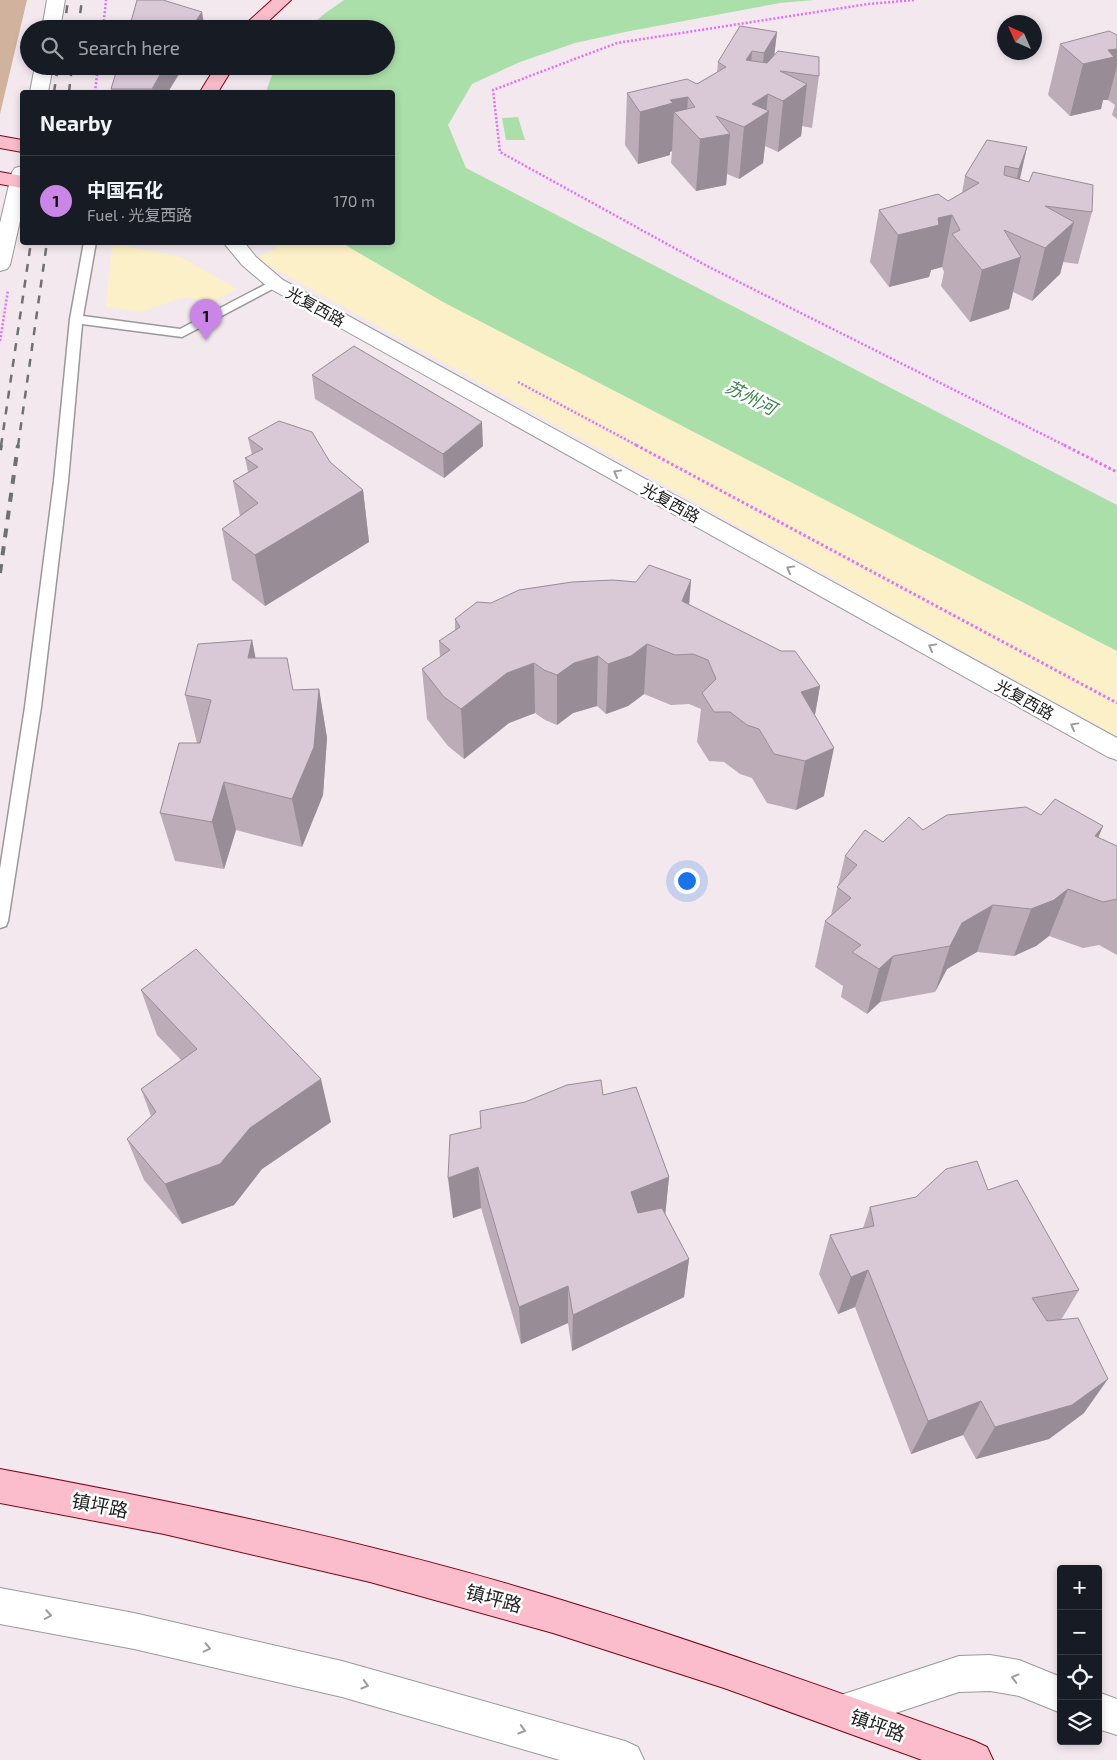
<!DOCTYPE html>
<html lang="en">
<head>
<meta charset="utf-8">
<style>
	:root { --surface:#171b24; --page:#20242c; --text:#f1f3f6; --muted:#9ea1a6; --line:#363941; --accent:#c986e6 }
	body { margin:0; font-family:"Exo 2","Noto Sans SC",sans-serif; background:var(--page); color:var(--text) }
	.controls { position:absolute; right:15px; bottom:15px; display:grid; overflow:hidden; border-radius:5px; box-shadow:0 2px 8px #0003 }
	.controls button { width:45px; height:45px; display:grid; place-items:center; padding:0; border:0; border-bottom:1px solid var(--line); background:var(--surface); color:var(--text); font:25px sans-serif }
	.compass { position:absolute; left:997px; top:15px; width:45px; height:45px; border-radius:50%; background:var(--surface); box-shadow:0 2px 8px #0003; rotate:315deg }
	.you { position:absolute; left:686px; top:880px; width:18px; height:18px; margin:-12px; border:4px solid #fff; border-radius:50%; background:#1a73e8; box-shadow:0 0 0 8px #1a73e833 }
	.badge { display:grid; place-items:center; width:32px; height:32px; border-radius:50%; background:var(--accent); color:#111; font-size:16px; font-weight:700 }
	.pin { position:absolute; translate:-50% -41px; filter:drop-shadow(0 1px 2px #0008) }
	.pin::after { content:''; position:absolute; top:26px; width:18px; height:15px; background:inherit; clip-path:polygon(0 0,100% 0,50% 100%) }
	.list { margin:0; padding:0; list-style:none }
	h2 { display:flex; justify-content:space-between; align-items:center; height:65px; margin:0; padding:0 20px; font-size:21px }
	h2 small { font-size:16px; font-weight:400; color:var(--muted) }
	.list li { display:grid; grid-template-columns:32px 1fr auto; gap:15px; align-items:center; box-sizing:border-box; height:90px; padding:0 20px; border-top:1px solid var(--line) }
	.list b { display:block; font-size:19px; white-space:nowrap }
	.list p { margin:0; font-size:16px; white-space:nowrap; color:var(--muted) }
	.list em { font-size:16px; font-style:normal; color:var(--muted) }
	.icon { flex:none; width:28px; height:28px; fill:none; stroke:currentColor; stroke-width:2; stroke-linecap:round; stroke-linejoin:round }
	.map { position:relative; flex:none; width:1117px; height:1760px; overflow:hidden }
	.search { position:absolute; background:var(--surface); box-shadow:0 2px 8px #0003; left:20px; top:20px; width:375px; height:55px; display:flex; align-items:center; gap:12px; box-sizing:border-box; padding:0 18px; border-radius:28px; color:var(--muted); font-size:19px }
	.panel { position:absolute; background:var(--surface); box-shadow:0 2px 8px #0003; left:20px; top:90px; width:375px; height:155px; border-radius:5px }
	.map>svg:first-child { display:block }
	.forest { fill:#d1b39d }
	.park { fill:#fbf0c7 }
	.water { fill:#abdfa9 }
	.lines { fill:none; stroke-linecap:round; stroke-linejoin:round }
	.lane-casing { stroke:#999; stroke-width:3 }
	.street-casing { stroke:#999; stroke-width:2 }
	.secondary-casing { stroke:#7e0318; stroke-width:2 }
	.path-far1 { stroke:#e36ffc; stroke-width:2.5; stroke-dasharray:2 2; stroke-linecap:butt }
	.path { stroke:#e36ffc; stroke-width:3; stroke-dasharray:2.5 2.5; stroke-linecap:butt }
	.lane { fill:#fff; fill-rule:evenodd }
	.street { fill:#fff; fill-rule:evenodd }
	.secondary { fill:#fbbdcb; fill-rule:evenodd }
	.rail-far1 { stroke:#707070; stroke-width:2.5; stroke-dasharray:8 8; stroke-linecap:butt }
	.rail { stroke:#707070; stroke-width:4; stroke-dasharray:9 9; stroke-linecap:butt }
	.wall { fill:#bbacb8 }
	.shaded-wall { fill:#988c96 }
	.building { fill:#d9c8d6; stroke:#988c96 }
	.oneway { stroke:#9c9c9c }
	.labels { text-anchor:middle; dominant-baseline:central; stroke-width:5; stroke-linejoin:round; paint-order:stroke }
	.street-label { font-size:16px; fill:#222; stroke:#fff }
	.water-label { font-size:18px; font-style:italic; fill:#3a834a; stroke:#fff }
	.near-street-label { font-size:19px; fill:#222; stroke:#fff }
</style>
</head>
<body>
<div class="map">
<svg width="1117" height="1760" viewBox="0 0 1117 1760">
	<rect width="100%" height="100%" fill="#f2e8ee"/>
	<polygon class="forest" points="0,0 27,0 0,114"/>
	<g class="park">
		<polygon points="112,243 181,257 237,289 213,302 184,297 141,312 106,307"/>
		<polygon points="284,243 342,243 443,302 1117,651 1117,736 257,259"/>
	</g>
	<g class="water">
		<polygon points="344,0 814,0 780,3 630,31 575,43 520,62 472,84 448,125 466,168 1117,505 1117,651 443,302 342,243 392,242 392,92 266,92 275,66 386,66 386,29 307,29 324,14"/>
		<polygon points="518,117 525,140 506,140 502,118"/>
	</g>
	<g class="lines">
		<defs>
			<polygon id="lane" points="84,242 96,242 83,316 180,329 272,281 280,281 282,284 182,337 82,324 68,481 41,707 8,921 6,926 0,928 0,869 25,707 54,481 70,319"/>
			<g id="street">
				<polygon points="47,0 65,0 60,29 42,29"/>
				<polygon points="35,66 53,66 48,92 30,92"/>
				<polygon points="22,166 22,212 10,265 7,269 0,271 0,223 12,172 15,168"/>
				<polygon points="223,242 244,242 256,257 283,280 1117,738 1117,760 1108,757 269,288 242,265"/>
				<polygon points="0,1588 134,1613 342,1661 625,1741 638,1747 644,1760 560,1760 342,1697 134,1649 0,1624"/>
				<polygon points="990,1655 1019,1660 1061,1677 1061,1713 1019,1696 990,1691 959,1692 844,1730 831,1725 826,1712 831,1699 844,1694 959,1656"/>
				<polygon points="1098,1692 1117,1699 1117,1735 1098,1729"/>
			</g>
			<g id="secondary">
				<polygon points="272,0 291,0 260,29 240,29"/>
				<polygon points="216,66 234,66 218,92 200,92"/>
				<polygon points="0,136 22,140 22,152 0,148"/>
				<polygon points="0,172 22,176 22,188 0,184"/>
				<path d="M 0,1469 C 187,1504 373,1542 555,1598 C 696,1641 835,1691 974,1741 L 987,1747 L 993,1760 L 922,1760 L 724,1688 L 553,1633 L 370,1582 L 164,1534 L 0,1503 Z"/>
			</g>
		</defs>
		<use href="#lane" class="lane-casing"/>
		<use href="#street" class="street-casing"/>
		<use href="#secondary" class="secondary-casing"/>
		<g class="path-far1">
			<polyline points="914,0 868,4 617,43 493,90 500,152 707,266 1066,446"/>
			<polyline points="103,29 106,0"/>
			<polyline points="95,92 98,66"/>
			<polyline points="0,341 8,290"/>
			<polyline points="518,382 638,446"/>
		</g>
		<g class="path">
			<polyline points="636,445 1117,703"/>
			<polyline points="1064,445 1117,472"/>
		</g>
		<use href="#lane" class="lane"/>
		<use href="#street" class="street"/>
		<use href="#secondary" class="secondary"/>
		<g class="rail-far1">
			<polyline points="64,29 68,0"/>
			<polyline points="78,29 82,0"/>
			<polyline points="54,92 58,66"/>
			<polyline points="69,92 72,66"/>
			<polyline points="1,446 31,242"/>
			<polyline points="18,446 47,242"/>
		</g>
		<g class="rail">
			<polyline points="0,450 1,445"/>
			<polyline points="0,573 18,445"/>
		</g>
	</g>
	<g class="wall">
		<polygon points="777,32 774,55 819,76 812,128 802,126 801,136 778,152 765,146 763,163 739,179 727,174 726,185 696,191 671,163 672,151 670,152 670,155 638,164 625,145 627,93 697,84 717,72 718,62"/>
		<polygon points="1117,35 1117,119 1112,115 1115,105 1108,100 1103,100 1101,109 1070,116 1048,95 1060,44"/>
		<polygon points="118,66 184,66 179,74 168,92 112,92 111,89"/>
		<polygon points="1027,147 1020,179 1092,212 1078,264 1063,262 1060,274 1032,301 1013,292 1009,309 970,322 941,286 944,272 942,267 931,270 929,277 889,287 870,262 879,210 948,201 962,193 965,176"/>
		<polygon points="312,375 483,446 444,478 315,399"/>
		<polygon points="248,438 330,462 363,490 369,542 265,606 232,580 222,529 240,516 233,481 248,472 245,458 252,455"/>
		<polygon points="691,580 689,604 820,686 815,715 824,796 796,810 767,803 752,778 740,774 724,762 709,761 697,742 701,709 689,704 671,705 644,694 628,706 606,714 597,706 573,713 557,725 545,720 535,713 509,723 464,759 448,746 427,719 422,669 440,657 439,641 455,630 455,619 491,603 636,582"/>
		<polygon points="252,640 255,658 293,690 319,689 327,738 323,795 302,847 236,830 224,869 175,861 160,813 197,743 185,695"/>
		<polygon points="1041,815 1103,826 1098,837 1117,846 1117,955 1099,945 1083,948 1049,936 1036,946 1014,956 977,952 947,969 935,992 880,1002 867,1014 841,997 843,986 815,967 825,921 831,915 845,856 883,842 923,830"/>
		<polygon points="141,990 331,1122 262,1169 234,1205 182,1224 144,1180 127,1139 151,1116 141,1089 181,1060 157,1035"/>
		<polygon points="603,1095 669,1177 665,1214 689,1259 684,1297 572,1351 568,1323 521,1344 481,1208 453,1218 481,1128"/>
		<polygon points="988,1190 1079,1290 1061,1320 1084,1413 1049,1439 976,1459 963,1435 911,1454 855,1307 838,1314 819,1274 830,1235 863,1228 870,1207"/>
	</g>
	<g class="shaded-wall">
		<polygon points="202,12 205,29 190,29"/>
		<polygon points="777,32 771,83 768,94 766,113 769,111 763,163 739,179 744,127 752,104 760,99 764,53"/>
		<polygon points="1117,49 1117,66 1108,100 1103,100 1101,109 1070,116 1083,64 1108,50"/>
		<polygon points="752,51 748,102 746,60"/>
		<polygon points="165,66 184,66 179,74 168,92 153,92 152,89"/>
		<polygon points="807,84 801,136 778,152 783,101"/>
		<polygon points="688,97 686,125 674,112 672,151 670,152 670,155 638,164 640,112 670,100"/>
		<polygon points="730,134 726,185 696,191 700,139"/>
		<polygon points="1027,147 1015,199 1007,220 1019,169"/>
		<polygon points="952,215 942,267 931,270 929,277 889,287 898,235 938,218"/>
		<polygon points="1074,222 1060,274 1032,301 1045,248"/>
		<polygon points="1021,257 1009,309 970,322 982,270"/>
		<polygon points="482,422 483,446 444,478 443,454"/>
		<polygon points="363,490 369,542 265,606 255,555"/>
		<polygon points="691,580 687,631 682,601"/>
		<polygon points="252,640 262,690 248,658"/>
		<polygon points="647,644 644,694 628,706 606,714 608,664"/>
		<polygon points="598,656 597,706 573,713 557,725 557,675 574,663"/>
		<polygon points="534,663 535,713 509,723 464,759 461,709 507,673"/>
		<polygon points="820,686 811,736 801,692"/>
		<polygon points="319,689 327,738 323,795 302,847 292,799"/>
		<polygon points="834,748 824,796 796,810 805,761"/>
		<polygon points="224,782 236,830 224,869 212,822"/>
		<polygon points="1103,826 1083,874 1095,836"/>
		<polygon points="1068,889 1049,936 1036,946 1014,956 1031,909"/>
		<polygon points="993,905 977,952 947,969 935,992 950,946 962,923"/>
		<polygon points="893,956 880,1002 867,1014 879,969"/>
		<polygon points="321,1079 331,1122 262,1169 234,1205 182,1224 165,1184 250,1128"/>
		<polygon points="478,1167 481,1208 453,1218 448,1178"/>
		<polygon points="669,1177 665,1217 628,1232 631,1192"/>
		<polygon points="689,1259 684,1297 572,1351 573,1315"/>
		<polygon points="868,1270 855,1307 838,1314 851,1277"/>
		<polygon points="568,1286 568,1323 521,1344 519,1307"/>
		<polygon points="1108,1379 1084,1413 1049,1439 976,1459 995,1427"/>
		<polygon points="981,1401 963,1435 911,1454 928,1421"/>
	</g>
	<g class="building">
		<polygon points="137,0 163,0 202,12 190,29 129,29"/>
		<polygon points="740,26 777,32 764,53 752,51 746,60 767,63 778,51 819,57 819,76 780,71 807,84 783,101 768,94 752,104 769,111 744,127 716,116 730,134 700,139 674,112 695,107 688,97 670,100 673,103 640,112 627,93 687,79 697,84 726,67 718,62"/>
		<polygon points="1109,31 1117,35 1117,49 1108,50 1114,57 1083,64 1060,44"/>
		<polygon points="118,66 165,66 152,89 111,89"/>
		<polygon points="987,140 1027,147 1019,169 1005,166 1004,175 1029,182 1033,172 1093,185 1092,212 1045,206 1074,222 1045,248 1004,230 1021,257 982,270 952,234 960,230 952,215 938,218 939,225 898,235 879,210 938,194 948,201 979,183 965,176"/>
		<polygon points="354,346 482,422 443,454 312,375"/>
		<polygon points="279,421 312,432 330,462 363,490 255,555 222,529 258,503 233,481 258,467 245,458 263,449 248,438"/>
		<polygon points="649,565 691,580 682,601 781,651 795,651 820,686 801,692 834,748 805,761 774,754 759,729 747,725 730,712 714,712 702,693 716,679 708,660 693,654 675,655 647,644 631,656 608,664 598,656 574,663 557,675 544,670 534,663 507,673 461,709 444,697 422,669 450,650 439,641 460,627 455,619 477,602 491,603 519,590 572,582 613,580 636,582"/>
		<polygon points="252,640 248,658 287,658 293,690 319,689 314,747 292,799 224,782 212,822 160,813 179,743 200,743 211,700 185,695 198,644"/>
		<polygon points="1055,799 1103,826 1095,836 1117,846 1117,899 1103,902 1068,889 1054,900 1031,909 993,905 962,923 950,946 893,956 879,969 852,952 861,945 825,921 851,898 837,887 857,865 845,856 865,830 883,842 909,817 923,830 947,815 1026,807 1041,815"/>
		<polygon points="196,949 321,1079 250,1128 220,1164 165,1184 127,1139 156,1112 141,1089 197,1049 141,990"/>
		<polygon points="601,1080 603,1095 636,1087 669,1177 631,1192 638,1213 662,1208 689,1259 573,1315 568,1286 519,1307 478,1167 448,1178 450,1135 481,1128 480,1111 525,1102 567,1085"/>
		<polygon points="977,1161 988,1190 1017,1180 1079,1290 1032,1298 1047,1321 1078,1318 1108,1379 1072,1405 995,1427 981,1401 928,1421 868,1270 851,1277 830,1235 874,1226 870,1207 916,1197 946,1169"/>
	</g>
	<defs><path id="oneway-chevron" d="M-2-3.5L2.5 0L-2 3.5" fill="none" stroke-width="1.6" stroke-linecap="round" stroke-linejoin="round" transform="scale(1.25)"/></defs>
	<g class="oneway">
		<use href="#oneway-chevron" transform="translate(617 473) rotate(-151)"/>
		<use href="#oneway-chevron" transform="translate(790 569) rotate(-151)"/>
		<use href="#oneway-chevron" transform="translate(932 647) rotate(-151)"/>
		<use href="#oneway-chevron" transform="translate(1074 726) rotate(-151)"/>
		<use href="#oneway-chevron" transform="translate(48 1615) rotate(10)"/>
		<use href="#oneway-chevron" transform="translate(207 1648) rotate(13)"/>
		<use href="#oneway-chevron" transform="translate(1015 1678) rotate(-165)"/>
		<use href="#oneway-chevron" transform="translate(365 1685) rotate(16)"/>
		<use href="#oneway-chevron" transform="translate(522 1730) rotate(16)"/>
	</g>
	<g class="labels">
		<g class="street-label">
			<text transform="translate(316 306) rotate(29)">光复西路</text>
			<text transform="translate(671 502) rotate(29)">光复西路</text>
			<text transform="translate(1025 699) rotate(29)">光复西路</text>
		</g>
		<g class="water-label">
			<text transform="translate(751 397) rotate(27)">苏州河</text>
		</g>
		<g class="near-street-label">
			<text transform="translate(100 1505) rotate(11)">镇坪路</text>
			<text transform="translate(494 1598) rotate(15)">镇坪路</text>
			<text transform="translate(878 1725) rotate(20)">镇坪路</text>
		</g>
	</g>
</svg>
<div class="controls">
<button>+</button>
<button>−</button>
<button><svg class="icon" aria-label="locate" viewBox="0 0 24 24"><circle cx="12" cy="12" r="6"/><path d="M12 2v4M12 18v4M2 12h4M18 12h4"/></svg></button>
<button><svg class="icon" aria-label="layers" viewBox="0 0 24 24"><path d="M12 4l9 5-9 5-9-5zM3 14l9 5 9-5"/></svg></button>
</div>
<svg class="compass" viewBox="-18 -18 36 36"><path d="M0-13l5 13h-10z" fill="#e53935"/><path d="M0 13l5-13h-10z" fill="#9ea1a6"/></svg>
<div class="you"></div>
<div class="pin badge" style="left:206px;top:340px">1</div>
<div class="search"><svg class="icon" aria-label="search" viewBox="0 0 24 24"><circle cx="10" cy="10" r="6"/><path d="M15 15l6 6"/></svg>Search here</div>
<section class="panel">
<h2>Nearby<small></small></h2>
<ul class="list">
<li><span class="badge">1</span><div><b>中国石化</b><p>Fuel · 光复西路</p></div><em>170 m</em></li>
</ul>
</section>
</div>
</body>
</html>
